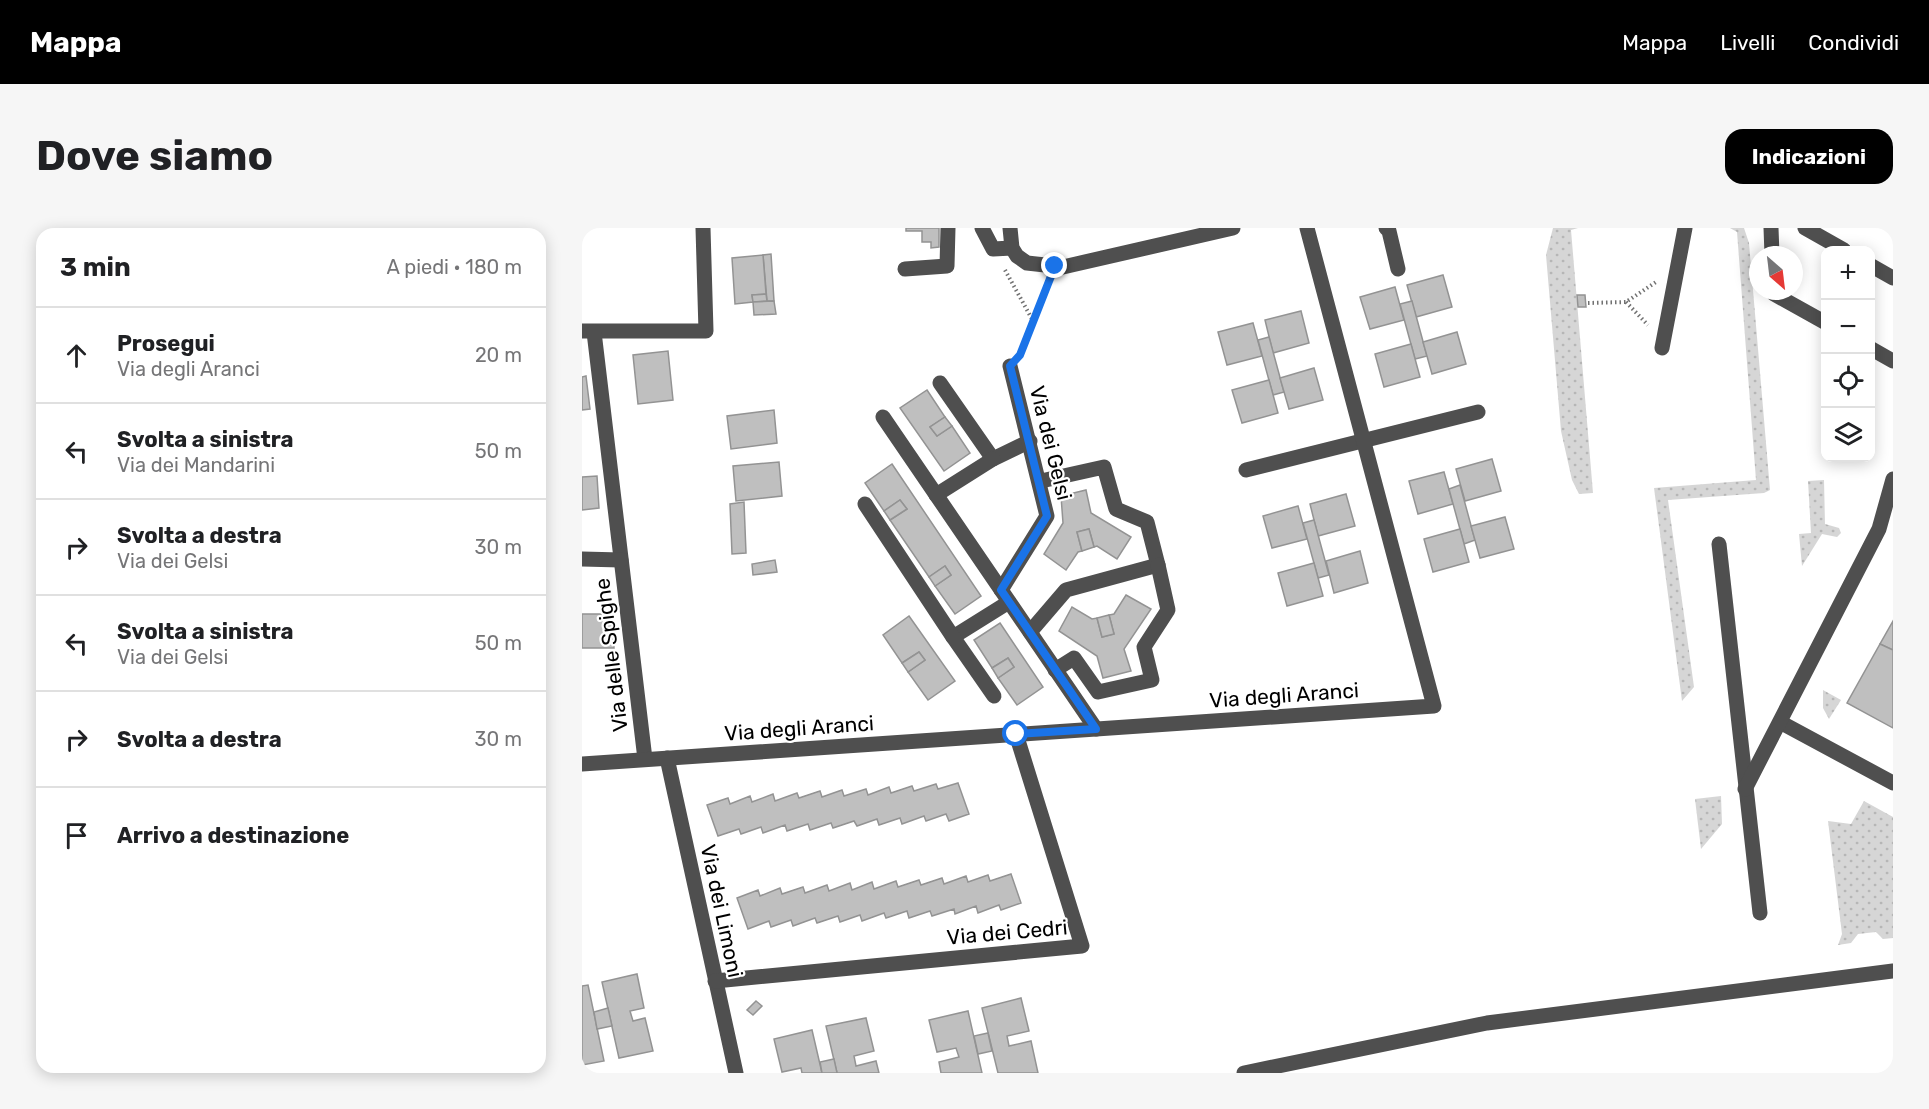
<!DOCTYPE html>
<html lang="it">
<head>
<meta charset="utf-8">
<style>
	:root { --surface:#fff; --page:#f6f6f6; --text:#202124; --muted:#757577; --line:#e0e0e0; --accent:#000 }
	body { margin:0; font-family:Rubik,sans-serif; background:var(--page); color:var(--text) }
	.controls { position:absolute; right:18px; top:18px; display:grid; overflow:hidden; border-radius:12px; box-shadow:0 3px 15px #0003 }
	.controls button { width:54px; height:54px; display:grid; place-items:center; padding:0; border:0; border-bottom:2px solid var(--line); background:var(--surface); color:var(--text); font:30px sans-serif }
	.compass { position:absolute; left:1167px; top:18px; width:54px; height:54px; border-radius:50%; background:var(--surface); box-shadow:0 3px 15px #0003; rotate:152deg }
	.stop { position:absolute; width:18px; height:18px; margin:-14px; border:4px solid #1a73e8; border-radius:50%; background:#fff }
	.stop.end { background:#1a73e8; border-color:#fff; box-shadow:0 2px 6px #0008 }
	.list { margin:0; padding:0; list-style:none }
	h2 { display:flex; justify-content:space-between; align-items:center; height:78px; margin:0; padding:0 24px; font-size:26px }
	h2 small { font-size:20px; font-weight:400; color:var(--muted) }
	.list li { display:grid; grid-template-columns:39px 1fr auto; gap:18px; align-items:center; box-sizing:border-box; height:96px; padding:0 24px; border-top:2px solid var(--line) }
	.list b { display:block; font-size:22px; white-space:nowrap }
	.list p { margin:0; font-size:20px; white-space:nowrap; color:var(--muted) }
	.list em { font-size:20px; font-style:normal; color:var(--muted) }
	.icon { flex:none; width:33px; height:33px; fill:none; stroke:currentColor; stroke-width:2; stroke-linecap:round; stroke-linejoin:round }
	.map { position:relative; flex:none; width:1311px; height:845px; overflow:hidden; border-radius:18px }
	header { display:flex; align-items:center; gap:36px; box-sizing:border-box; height:84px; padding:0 30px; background:var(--accent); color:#fff }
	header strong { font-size:28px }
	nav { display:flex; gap:33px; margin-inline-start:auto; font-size:21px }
	.intro { display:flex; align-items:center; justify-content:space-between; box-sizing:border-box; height:144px; padding:0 36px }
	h1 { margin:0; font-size:42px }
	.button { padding:15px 27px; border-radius:18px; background:var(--accent); color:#fff; font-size:21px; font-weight:700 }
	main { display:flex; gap:36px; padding:0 36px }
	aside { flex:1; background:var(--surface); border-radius:18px; box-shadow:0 3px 15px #0003 }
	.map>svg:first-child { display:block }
	.grass { fill:url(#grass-dots) }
	.building { fill:#bfbfbf; stroke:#939393; stroke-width:1.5 }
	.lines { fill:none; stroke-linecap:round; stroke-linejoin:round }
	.path { stroke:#717171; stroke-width:4; stroke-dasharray:1.5 3; stroke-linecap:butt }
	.minor { stroke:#4f4f4f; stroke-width:15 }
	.route { stroke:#1a73e8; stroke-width:8 }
	.labels { text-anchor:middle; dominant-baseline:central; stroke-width:4.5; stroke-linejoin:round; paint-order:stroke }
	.street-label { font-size:21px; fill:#000; stroke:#fff }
</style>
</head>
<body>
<header>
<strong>Mappa</strong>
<nav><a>Mappa</a><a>Livelli</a><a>Condividi</a></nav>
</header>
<div class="intro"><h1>Dove siamo</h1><a class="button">Indicazioni</a></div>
<main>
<aside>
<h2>3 min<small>A piedi · 180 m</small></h2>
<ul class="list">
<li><svg class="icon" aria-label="ahead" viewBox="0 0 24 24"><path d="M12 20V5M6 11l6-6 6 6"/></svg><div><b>Prosegui</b><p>Via degli Aranci</p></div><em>20 m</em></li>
<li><svg class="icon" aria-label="left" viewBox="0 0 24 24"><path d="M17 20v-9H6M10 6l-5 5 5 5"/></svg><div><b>Svolta a sinistra</b><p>Via dei Mandarini</p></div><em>50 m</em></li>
<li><svg class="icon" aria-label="right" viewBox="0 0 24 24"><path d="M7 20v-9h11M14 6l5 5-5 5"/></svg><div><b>Svolta a destra</b><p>Via dei Gelsi</p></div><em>30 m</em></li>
<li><svg class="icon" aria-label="left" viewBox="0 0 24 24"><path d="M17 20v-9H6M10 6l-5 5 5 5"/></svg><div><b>Svolta a sinistra</b><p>Via dei Gelsi</p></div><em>50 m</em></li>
<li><svg class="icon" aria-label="right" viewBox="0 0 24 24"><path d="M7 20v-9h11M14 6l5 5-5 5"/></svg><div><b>Svolta a destra</b></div><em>30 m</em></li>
<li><svg class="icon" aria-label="arrive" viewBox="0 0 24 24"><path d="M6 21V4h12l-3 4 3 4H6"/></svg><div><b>Arrivo a destinazione</b></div></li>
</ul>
</aside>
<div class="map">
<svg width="1311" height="845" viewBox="0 0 1311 845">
	<defs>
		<pattern id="grass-dots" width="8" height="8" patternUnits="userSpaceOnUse" patternTransform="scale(1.5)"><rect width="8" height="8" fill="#d6d6d6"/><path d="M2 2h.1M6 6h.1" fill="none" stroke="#b6b6b6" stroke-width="1.8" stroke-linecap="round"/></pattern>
	</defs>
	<rect width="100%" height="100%" fill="#fff"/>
	<g class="grass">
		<polygon points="971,0 996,0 989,2 1011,265 997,266 990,252 979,203 964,27"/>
		<polygon points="1148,0 1162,0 1167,15 1188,262 1182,265 1086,272 1112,459 1100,473 1072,260 1174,252 1155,4"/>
		<polygon points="1242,252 1243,296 1257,300 1259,305 1255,309 1240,306 1220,338 1217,306 1229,305 1226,253"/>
		<polygon points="1241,462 1259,472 1247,491 1241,480"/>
		<polygon points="1139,568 1140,596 1119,621 1113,571"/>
		<polygon points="1282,573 1311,589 1311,710 1301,711 1294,704 1276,706 1269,715 1256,717 1260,706 1246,593 1269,596"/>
	</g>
	<g class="building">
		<polygon points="324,0 357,0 357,19 349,20 349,14 340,14 340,3 324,3"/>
		<polygon points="189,26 192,73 185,73 181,27"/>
		<polygon points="181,27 184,66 170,67 171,74 153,76 150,30"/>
		<polygon points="861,47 870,79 834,89 825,57"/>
		<polygon points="813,59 822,92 788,101 778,69"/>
		<polygon points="184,66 185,73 171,74 170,67"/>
		<polygon points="995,67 1003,67 1004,79 996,79"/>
		<polygon points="192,73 194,86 172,87 171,74"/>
		<polygon points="830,73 845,128 833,131 818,76"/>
		<polygon points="719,83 727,115 691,125 683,92"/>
		<polygon points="671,95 680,128 645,137 636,104"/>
		<polygon points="875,104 884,136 850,146 841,114"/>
		<polygon points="687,109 702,164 691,167 676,112"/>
		<polygon points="829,116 838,149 802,159 793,126"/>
		<polygon points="86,123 91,172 56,176 51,127"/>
		<polygon points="732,140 741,172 707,181 698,150"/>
		<polygon points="4,148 8,181 0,182 0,149"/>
		<polygon points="687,152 696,185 660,195 650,162"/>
		<polygon points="345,162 363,189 348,199 355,208 370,198 388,225 362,243 318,180"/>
		<polygon points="192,182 195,215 149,221 145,188"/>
		<polygon points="363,189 370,198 355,208 348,199"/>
		<polygon points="910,231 919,263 883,273 874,241"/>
		<polygon points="197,234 200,268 154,273 151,238"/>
		<polygon points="310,236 399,368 373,386 353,358 369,347 363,338 347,349 308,292 325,281 318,272 302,283 283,255"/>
		<polygon points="862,244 871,276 836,286 827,253"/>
		<polygon points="15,248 17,280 0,282 0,249"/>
		<polygon points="878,257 893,312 882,316 867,261"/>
		<polygon points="504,262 509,285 549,309 535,331 515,318 512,319 507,301 495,304 500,323 496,324 484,342 462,326 481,295 479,268"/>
		<polygon points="764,266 773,298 736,308 728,276"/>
		<polygon points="318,272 325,281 308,292 302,283"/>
		<polygon points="162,274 164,325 150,326 148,276"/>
		<polygon points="716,278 725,311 690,320 681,288"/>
		<polygon points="923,289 932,321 898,330 889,298"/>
		<polygon points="732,292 747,347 736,350 721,295"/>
		<polygon points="507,301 512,319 500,323 495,304"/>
		<polygon points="878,301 887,334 851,344 842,311"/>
		<polygon points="778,323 786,355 752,365 744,333"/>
		<polygon points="193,332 195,344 171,347 170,336"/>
		<polygon points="732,335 741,368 705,378 696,345"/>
		<polygon points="363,338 369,347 353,358 347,349"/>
		<polygon points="544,367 569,381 542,421 549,443 521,450 515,428 477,403 490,379 510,391 515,390 520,409 532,406 527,387 532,386"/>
		<polygon points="0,386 29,386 32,420 0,420"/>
		<polygon points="527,387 532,406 520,409 515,390"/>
		<polygon points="327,388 373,453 346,472 326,444 343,432 337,424 320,435 301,407"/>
		<polygon points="1311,393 1311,422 1298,416"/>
		<polygon points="418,395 461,459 435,477 416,450 432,439 426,430 410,440 392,412"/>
		<polygon points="1298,416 1311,422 1311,500 1265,475"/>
		<polygon points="337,424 343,432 326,444 320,435"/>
		<polygon points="426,430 432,439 416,450 410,440"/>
		<polygon points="376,555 387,586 367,593 364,586 344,593 342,588 320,596 318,590 297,597 295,591 275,598 272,593 251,600 249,595 228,602 226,596 205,603 203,597 181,605 179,599 159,606 157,601 136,608 125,577 146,570 148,576 168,568 170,574 191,566 193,573 215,565 217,570 238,563 240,569 260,562 262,568 284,561 286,567 307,559 309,565 330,558 332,563 354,556 356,561"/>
		<polygon points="429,646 439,675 419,682 417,677 396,685 394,678 373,686 372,681 350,688 348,683 327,690 325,683 304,690 302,685 280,693 278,687 258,694 256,688 235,695 233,690 211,698 209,692 189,699 187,693 166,701 155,670 176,662 178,668 198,660 200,666 221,659 223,665 245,657 247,663 268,655 270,662 290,654 292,661 314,653 316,659 337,652 339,657 360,650 362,656 384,648 386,654 406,647 408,653"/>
		<polygon points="55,746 62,780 48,783 51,793 63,790 71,823 37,830 20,754"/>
		<polygon points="6,757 22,833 0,837 0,758"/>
		<polygon points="439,770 447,803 425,808 427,818 449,813 456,845 416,845 400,780"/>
		<polygon points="174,773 180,778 171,787 165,782"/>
		<polygon points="26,780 30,798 15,801 12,784"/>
		<polygon points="386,783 400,845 359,845 357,834 377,829 374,820 355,824 347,792"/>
		<polygon points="284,790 292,823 272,828 274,838 294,833 297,845 255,845 244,798"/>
		<polygon points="230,802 240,845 220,845 219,840 200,844 192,811"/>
		<polygon points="406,805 410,823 396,826 392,808"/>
		<polygon points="252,831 255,845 240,845 238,834"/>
	</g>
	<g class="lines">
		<g class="path">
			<polyline points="423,42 450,91"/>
			<polyline points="1044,74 1066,97"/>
			<polyline points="1006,75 1044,74 1074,54"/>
			<polyline points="439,126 466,55"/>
		</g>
		<g class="minor">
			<polyline points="400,0 411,21 430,20"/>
			<polyline points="428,0 430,20 435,28 445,35 481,39 651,0"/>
			<polyline points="804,0 807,3 816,41"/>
			<polyline points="1189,0 1190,27"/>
			<polyline points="1223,0 1262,22"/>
			<polyline points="1288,37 1311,50"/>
			<polyline points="323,41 365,38 366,0"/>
			<polyline points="1192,63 1192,66 1244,95"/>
			<polyline points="0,103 124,103 121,0"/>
			<polyline points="12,104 63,531"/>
			<polyline points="1080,120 1103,0"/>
			<polyline points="1288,120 1311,133"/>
			<polyline points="358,155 411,231 448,213"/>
			<polyline points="301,189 514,501"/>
			<polyline points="664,242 896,184"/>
			<polyline points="354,267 411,231"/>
			<polyline points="283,276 371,409 427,374"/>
			<polyline points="1137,316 1178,685"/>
			<polyline points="0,331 39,332"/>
			<polyline points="419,362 465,288 428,138"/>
			<polyline points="448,404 484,362 576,337 565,294 534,281 522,239 459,253"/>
			<polyline points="371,409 412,468"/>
			<polyline points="473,442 492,430 516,464 570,452 562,419 586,382 576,337"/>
			<polyline points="1198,494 1311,555"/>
			<polyline points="85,530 154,845"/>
			<polyline points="0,536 852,478 725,0"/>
			<polyline points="1163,561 1297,301 1311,251"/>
			<polyline points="133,753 500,718 434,506"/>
			<polyline points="662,845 905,795 1311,743"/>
		</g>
	</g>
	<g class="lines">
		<polyline class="route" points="434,506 514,501 419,362 465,288 428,138 438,127 473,38"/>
	</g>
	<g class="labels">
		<g class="street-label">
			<text transform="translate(469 215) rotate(76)">Via dei Gelsi</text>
			<text transform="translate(29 427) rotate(-97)">Via delle Spighe</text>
			<text transform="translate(702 467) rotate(-4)">Via degli Aranci</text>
			<text transform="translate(217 500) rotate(-4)">Via degli Aranci</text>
			<text transform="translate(140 683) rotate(78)">Via dei Limoni</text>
			<text transform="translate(425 704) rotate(-5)">Via dei Cedri</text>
		</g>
	</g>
</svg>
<div class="controls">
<button>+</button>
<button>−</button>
<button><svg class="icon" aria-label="locate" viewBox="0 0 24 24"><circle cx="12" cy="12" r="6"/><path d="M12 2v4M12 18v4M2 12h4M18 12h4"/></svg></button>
<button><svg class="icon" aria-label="layers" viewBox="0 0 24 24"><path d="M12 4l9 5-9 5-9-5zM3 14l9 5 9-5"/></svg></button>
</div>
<svg class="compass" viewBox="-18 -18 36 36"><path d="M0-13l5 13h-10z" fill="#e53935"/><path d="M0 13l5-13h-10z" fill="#757577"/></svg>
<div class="stop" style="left:434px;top:506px"></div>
<div class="stop end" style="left:473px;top:38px"></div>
</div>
</main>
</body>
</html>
